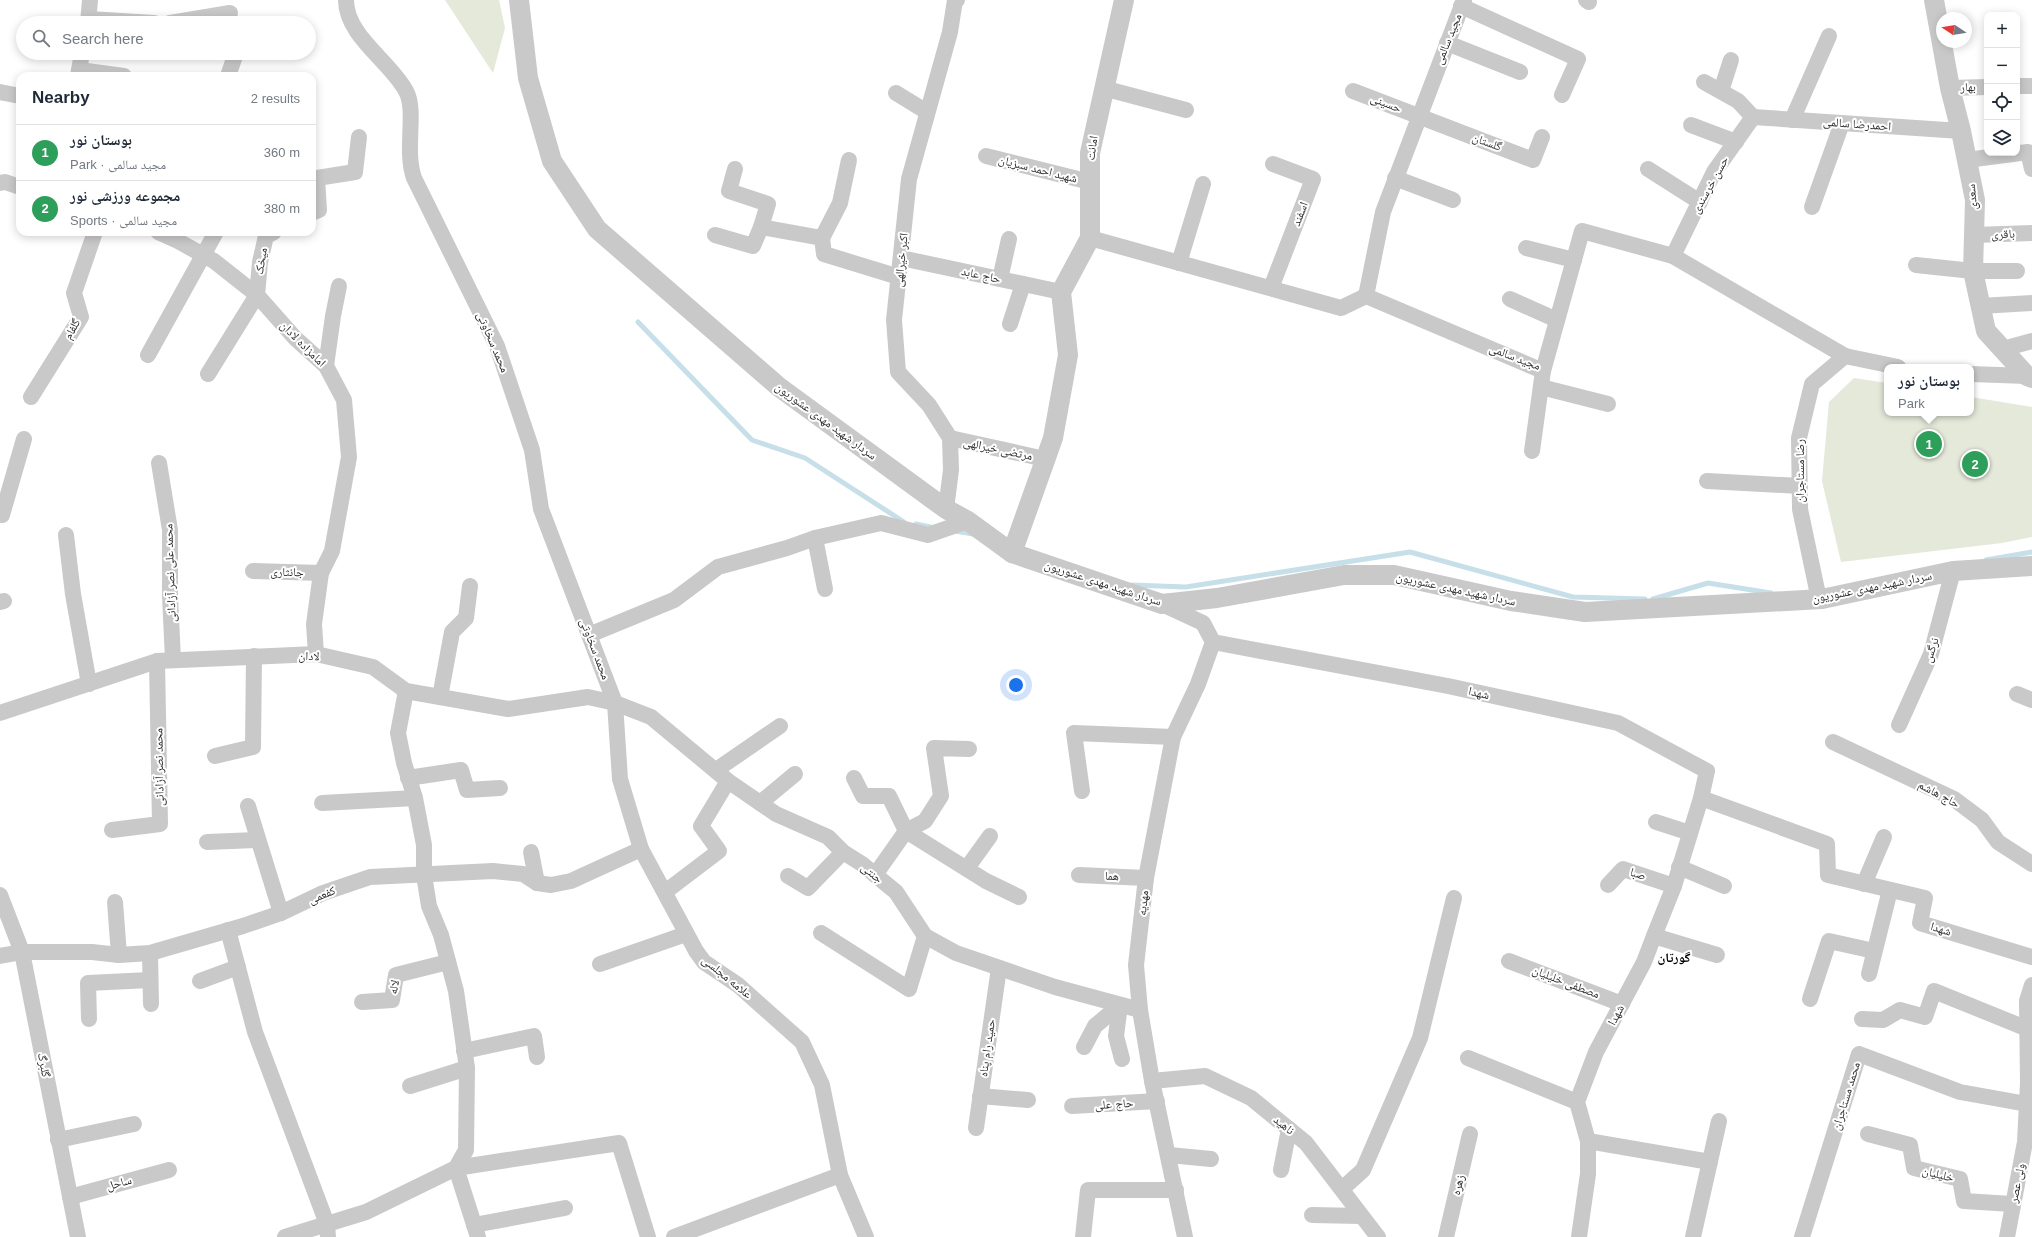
<!DOCTYPE html>
<html lang="en">
<head>
<meta charset="utf-8">
<style>
	:root { --surface:#fff; --page:#f6f6f7; --text:#1f2937; --muted:#747a83; --line:#e0e1e3; --accent:#da3758 }
	body { margin:0; font-family:Arial,"Noto Naskh Arabic",sans-serif; background:var(--page); color:var(--text) }
	.controls { position:absolute; right:12px; top:12px; display:grid; overflow:hidden; border-radius:8px; box-shadow:0 2px 10px #0003 }
	.controls button { width:36px; height:36px; display:grid; place-items:center; padding:0; border:0; border-bottom:1px solid var(--line); background:var(--surface); color:var(--text); font:20px sans-serif }
	.compass { position:absolute; left:1936px; top:12px; width:36px; height:36px; border-radius:50%; background:var(--surface); box-shadow:0 2px 10px #0003; rotate:282deg }
	.you { position:absolute; left:1016px; top:685px; width:14px; height:14px; margin:-10px; border:3px solid #fff; border-radius:50%; background:#1a73e8; box-shadow:0 0 0 6px #1a73e833 }
	.badge { display:grid; place-items:center; width:26px; height:26px; border-radius:50%; background:var(--accent); color:#fff; font-size:13px; font-weight:700 }
	.pin { position:absolute; translate:-50% -50%; border:2px solid #fff; box-shadow:0 1px 4px #0006 }
	.popup { position:absolute; left:1884px; top:364px; width:90px; height:52px; box-sizing:border-box; display:grid; place-content:center; border-radius:8px; background:var(--surface); filter:drop-shadow(0 1px 3px #0005); font-size:13px; white-space:nowrap; color:var(--muted) }
	.popup b { font-size:15px; color:var(--text) }
	.popup::after { content:''; position:absolute; left:50%; top:100%; margin-left:-8px; border:8px solid transparent; border-top-color:var(--surface) }
	.list { margin:0; padding:0; list-style:none }
	h2 { display:flex; justify-content:space-between; align-items:center; height:52px; margin:0; padding:0 16px; font-size:17px }
	h2 small { font-size:13px; font-weight:400; color:var(--muted) }
	.list li { display:grid; grid-template-columns:26px 1fr auto; gap:12px; align-items:center; box-sizing:border-box; height:56px; padding:0 16px; border-top:1px solid var(--line) }
	.list b { display:block; font-size:15px; white-space:nowrap }
	.list p { margin:0; font-size:13px; white-space:nowrap; color:var(--muted) }
	.list em { font-size:13px; font-style:normal; color:var(--muted) }
	.icon { flex:none; width:22px; height:22px; fill:none; stroke:currentColor; stroke-width:2; stroke-linecap:round; stroke-linejoin:round }
	.map { position:relative; flex:none; width:2032px; height:1237px; overflow:hidden }
	.search { position:absolute; background:var(--surface); box-shadow:0 2px 10px #0003; left:16px; top:16px; width:300px; height:44px; display:flex; align-items:center; gap:10px; box-sizing:border-box; padding:0 14px; border-radius:22px; color:var(--muted); font-size:15px }
	.panel { position:absolute; background:var(--surface); box-shadow:0 2px 10px #0003; left:16px; top:72px; width:300px; height:164px; border-radius:12px }
	.map>svg:first-child { display:block }
	.green { fill:#e4e9da }
	.lines { fill:none; stroke-linecap:round; stroke-linejoin:round }
	.stream { stroke:#c7dfe8; stroke-width:5 }
	.minor { stroke:#c9c9c9; stroke-width:16 }
	.tertiary { stroke:#c9c9c9; stroke-width:20 }
	.labels { text-anchor:middle; dominant-baseline:central; stroke-width:4; stroke-linejoin:round; paint-order:stroke }
	.street-label { font-size:12px; fill:#2c2c2c; stroke:#fff }
	.neighbourhood-label { font-size:13px; font-weight:bold; fill:#000; stroke:#fff }
</style>
</head>
<body>
<div class="map">
<svg width="2032" height="1237" viewBox="0 0 2032 1237">
	<rect width="100%" height="100%" fill="#fff"/>
	<g class="green">
		<polygon points="445,0 499,0 505,28 493,73"/>
		<polygon points="1854,378 1887,383 1887,413 1971,413 1971,397 2032,407 2032,537 2002,543 1841,562 1822,481 1829,402"/>
	</g>
	<g class="lines">
		<g class="stream">
			<polyline points="638,322 752,440 805,458 904,522"/>
			<polyline points="916,524 935,528"/>
			<polyline points="955,531 973,534"/>
			<polyline points="1986,560 2032,552"/>
			<polyline points="1132,585 1186,587 1410,552 1573,597 1645,599"/>
			<polyline points="1653,599 1708,583 1771,593"/>
		</g>
		<g class="minor">
			<path d="M 346,0 C 346,36 390,61 406,91 C 417,111 404,150 414,178 L 497,346 L 532,450 L 541,509 L 615,703 L 620,779 L 641,849 L 696,951 L 704,962 L 738,985 L 802,1042 L 822,1085 L 840,1175 L 866,1237"/>
			<polyline points="1464,0 1383,212 1366,296 1543,371 1582,231 1673,256 1845,356 1898,367"/>
			<polyline points="1586,0 1589,2"/>
			<polyline points="1461,6 1578,59 1562,95"/>
			<polyline points="89,19 154,23"/>
			<polyline points="88,23 90,0"/>
			<polyline points="170,23 230,13"/>
			<polyline points="1447,43 1520,72"/>
			<polyline points="79,70 124,76"/>
			<polyline points="78,76 82,53"/>
			<polyline points="228,76 236,53"/>
			<polyline points="1704,82 1738,101 1753,117"/>
			<polyline points="2017,86 2032,86"/>
			<polyline points="1103,88 1186,110"/>
			<polyline points="1950,88 1987,87"/>
			<polyline points="1353,91 1533,160 1542,137"/>
			<polyline points="1721,91 1731,60"/>
			<polyline points="0,92 20,96"/>
			<polyline points="896,93 927,112"/>
			<polyline points="1753,117 1961,131"/>
			<polyline points="1792,120 1829,36"/>
			<polyline points="1691,125 1736,142"/>
			<polyline points="986,156 1090,182"/>
			<polyline points="1967,160 2028,152 2032,169"/>
			<polyline points="1648,169 1700,202"/>
			<polyline points="1395,178 1453,200"/>
			<polyline points="0,183 5,182 20,187"/>
			<polyline points="1812,207 1842,123"/>
			<polyline points="312,213 319,210 317,178 355,172 359,137"/>
			<polyline points="761,227 822,238 824,254 899,277"/>
			<polyline points="158,232 178,241 214,261 257,295 295,338 326,366 344,400 349,457 332,551 321,573 314,624 316,654"/>
			<polyline points="715,235 753,246 761,227 768,204 729,191 735,169"/>
			<polyline points="1974,235 2032,233"/>
			<polyline points="822,238 840,203 849,160"/>
			<polyline points="1090,238 1341,308 1366,296"/>
			<polyline points="1526,248 1574,260"/>
			<polyline points="1673,256 1714,172 1753,117"/>
			<polyline points="901,258 1061,292"/>
			<polyline points="1179,263 1203,184"/>
			<polyline points="1916,265 1973,271 2017,271"/>
			<polyline points="1000,279 1009,239"/>
			<polyline points="1271,288 1313,179 1273,164"/>
			<polyline points="1510,299 1557,320"/>
			<polyline points="1980,306 2032,303"/>
			<polyline points="1010,324 1023,284"/>
			<polyline points="2003,349 2032,341"/>
			<polyline points="148,355 216,232"/>
			<polyline points="326,366 333,316 339,286"/>
			<polyline points="208,374 257,295 260,262 266,236 274,232"/>
			<polyline points="1971,374 2027,376"/>
			<polyline points="1541,387 1608,404"/>
			<polyline points="31,397 81,317 74,293 95,232"/>
			<polyline points="950,438 1045,459"/>
			<polyline points="1532,451 1543,371"/>
			<polyline points="159,463 170,530 170,596 173,660"/>
			<polyline points="1707,481 1800,486"/>
			<polyline points="946,509 951,470 950,438 929,405 898,372 894,320 909,179 950,32 955,0 957,0"/>
			<polyline points="0,515 2,515 24,439"/>
			<polyline points="66,535 73,594 89,684"/>
			<polyline points="815,538 825,589"/>
			<polyline points="253,571 321,573"/>
			<polyline points="1822,599 1817,590 1800,509 1799,438 1812,384 1845,356"/>
			<polyline points="0,602 4,601"/>
			<polyline points="1162,604 1203,623 1213,642 1198,684 1173,737 1146,878 1136,965 1140,1010 1152,1081 1185,1237"/>
			<polyline points="589,635 674,600 718,567 787,548 815,538 881,523 928,535 968,521"/>
			<polyline points="1213,642 1448,686 1618,723 1707,771 1701,798 1674,886 1654,936 1644,962 1596,1052 1577,1102 1588,1141 1588,1174 1579,1237"/>
			<polyline points="2017,694 2032,700"/>
			<polyline points="440,697 452,632 466,618 470,586"/>
			<polyline points="0,713 157,661 316,654 373,667 406,691 508,709 588,697 615,703 651,717 728,781 776,814 828,837 843,852 862,864 896,892 925,936 956,953 1055,987 1140,1010"/>
			<polyline points="1899,725 1931,654 1953,571"/>
			<polyline points="1833,742 1954,799 1982,820 1998,842 2032,864"/>
			<polyline points="215,756 253,747 254,656"/>
			<polyline points="716,770 780,726"/>
			<polyline points="408,778 461,770 467,790 500,788"/>
			<polyline points="854,778 863,796 889,796 906,831 986,881 1019,897"/>
			<polyline points="1082,791 1074,733 1173,737"/>
			<polyline points="1701,798 1827,844 1828,875 1925,898 1920,923 2032,957"/>
			<polyline points="322,803 415,798"/>
			<polyline points="760,803 795,774"/>
			<polyline points="248,806 281,913"/>
			<polyline points="1656,822 1690,833"/>
			<polyline points="112,830 160,824 157,661"/>
			<polyline points="207,842 258,840"/>
			<polyline points="531,852 537,883"/>
			<polyline points="1679,867 1724,886"/>
			<polyline points="967,868 990,836"/>
			<polyline points="875,875 906,831 925,821 941,796 934,748 969,749"/>
			<polyline points="1079,875 1146,878"/>
			<polyline points="788,876 808,888 843,852"/>
			<polyline points="1864,884 1884,837"/>
			<polyline points="1608,885 1623,869 1674,886"/>
			<polyline points="665,892 719,851 701,826 728,781"/>
			<polyline points="0,895 22,952 78,1237"/>
			<polyline points="115,902 119,955"/>
			<polyline points="228,930 255,1032 327,1224 328,1237"/>
			<polyline points="821,933 909,989 925,936"/>
			<polyline points="1654,936 1717,955"/>
			<polyline points="150,953 151,1004"/>
			<polyline points="0,956 22,952 92,952 119,955 150,953 243,926 281,913 323,893 370,877 493,871 523,874 537,883 551,885 571,881 641,849"/>
			<polyline points="1509,961 1622,1004"/>
			<polyline points="600,964 686,934"/>
			<polyline points="1869,974 1890,890"/>
			<polyline points="200,981 238,967"/>
			<polyline points="1810,999 1829,941 1874,951"/>
			<polyline points="362,1002 392,1000 396,975 448,962"/>
			<polyline points="1120,1005 1116,1036 1122,1059"/>
			<polyline points="89,1019 88,983 150,980"/>
			<polyline points="1862,1019 1883,1020 1900,1010 1925,1017 1934,991 2028,1029"/>
			<polyline points="1084,1047 1095,1026 1120,1005"/>
			<polyline points="464,1051 534,1036 537,1057"/>
			<polyline points="1468,1058 1577,1102"/>
			<polyline points="1152,1081 1205,1076 1251,1098 1306,1143 1378,1237"/>
			<polyline points="410,1086 467,1068"/>
			<polyline points="980,1096 1028,1100"/>
			<polyline points="1072,1106 1157,1101"/>
			<polyline points="976,1128 999,968"/>
			<polyline points="1868,1134 1910,1145 1914,1168 1960,1179 1964,1201 2012,1204"/>
			<polyline points="58,1140 134,1124"/>
			<polyline points="1588,1141 1710,1162"/>
			<polyline points="1169,1155 1211,1159"/>
			<polyline points="1281,1170 1289,1129"/>
			<polyline points="1342,1189 1363,1170 1420,1038 1454,898"/>
			<polyline points="70,1197 169,1170"/>
			<polyline points="1312,1215 1361,1216"/>
			<polyline points="474,1225 565,1208"/>
			<polyline points="285,1237 366,1212 456,1168 466,1150 467,1068 456,991 441,935 429,906 424,875 424,845 415,798 404,763 398,733 406,691"/>
			<polyline points="478,1237 456,1168 619,1143 648,1237"/>
			<polyline points="674,1237 840,1175"/>
			<polyline points="1083,1237 1088,1190 1176,1190"/>
			<polyline points="1446,1237 1470,1134"/>
			<polyline points="1693,1237 1719,1121"/>
			<polyline points="1802,1237 1859,1054 1960,1092 2027,1104"/>
			<polyline points="2007,1237 2025,1142 2028,1083 2027,1001 2032,985"/>
		</g>
		<g class="tertiary">
			<polyline points="519,0 528,78 552,161 597,229 779,387 946,509 968,521 1012,553 1162,604 1217,598 1344,575 1394,575 1511,601 1585,612 1822,599 1953,571 2032,566"/>
			<polyline points="1934,0 1950,88 1961,131 1975,200 1973,271 1986,331 2027,376 2032,378"/>
			<polyline points="1012,553 1053,438 1068,355 1061,292 1090,238 1090,153 1124,0"/>
		</g>
	</g>
	<g class="labels">
		<g class="street-label">
			<text transform="translate(1448 39) rotate(-68)">مجید سالمی</text>
			<text transform="translate(1968 87) rotate(-1)">بهار</text>
			<text transform="translate(1386 103) rotate(21)">حسینی</text>
			<text transform="translate(1857 124) rotate(4)">احمدرضا سالمی</text>
			<text transform="translate(1487 142) rotate(20)">گلستان</text>
			<text transform="translate(1092 148) rotate(-82)">امانت</text>
			<text transform="translate(1038 169) rotate(14)">شهید احمد سبزیان</text>
			<text transform="translate(1710 185) rotate(-61)">حسن خرسندی</text>
			<text transform="translate(1972 197) rotate(-96)">سعدی</text>
			<text transform="translate(1300 214) rotate(-69)">اسفند</text>
			<text transform="translate(2003 234) rotate(-2)">باقری</text>
			<text transform="translate(901 260) rotate(-84)">اکبر خیرالهی</text>
			<text transform="translate(261 261) rotate(-81)">میخک</text>
			<text transform="translate(981 275) rotate(12)">حاج عابد</text>
			<text transform="translate(72 329) rotate(-61)">گلفام</text>
			<text transform="translate(493 342) rotate(67)">محمد سخاوتی</text>
			<text transform="translate(303 344) rotate(45)">امامزاده لادان</text>
			<text transform="translate(1515 357) rotate(21)">مجید سالمی</text>
			<text transform="translate(826 421) rotate(36)">سردار شهید مهدی عشوریون</text>
			<text transform="translate(998 449) rotate(12)">مرتضی خیرالهی</text>
			<text transform="translate(1800 471) rotate(-90)">رضا مستاجران</text>
			<text transform="translate(287 572) rotate(1)">جانثاری</text>
			<text transform="translate(170 573) rotate(-92)">محمد علی نصر آزادانی</text>
			<text transform="translate(1103 583) rotate(18)">سردار شهید مهدی عشوریون</text>
			<text transform="translate(1872 587) rotate(-11)">سردار شهید مهدی عشوریون</text>
			<text transform="translate(1456 589) rotate(12)">سردار شهید مهدی عشوریون</text>
			<text transform="translate(595 649) rotate(69)">محمد سخاوتی</text>
			<text transform="translate(1931 650) rotate(-72)">نرگس</text>
			<text transform="translate(309 656) rotate(2)">لادان</text>
			<text transform="translate(1479 693) rotate(13)">شهدا</text>
			<text transform="translate(159 767) rotate(-91)">محمد نصر آزادانی</text>
			<text transform="translate(1939 794) rotate(28)">حاج هاشم</text>
			<text transform="translate(872 873) rotate(40)">جنتی</text>
			<text transform="translate(1638 874) rotate(18)">صبا</text>
			<text transform="translate(1112 876) rotate(2)">هما</text>
			<text transform="translate(322 895) rotate(-22)">کفعمی</text>
			<text transform="translate(1143 903) rotate(-84)">مهدیه</text>
			<text transform="translate(1941 929) rotate(17)">شهدا</text>
			<text transform="translate(727 977) rotate(39)">علامه مجلسی</text>
			<text transform="translate(1566 982) rotate(21)">مصطفی خلیلیان</text>
			<text transform="translate(394 987) rotate(-79)">لاله</text>
			<text transform="translate(1616 1015) rotate(-62)">شهدا</text>
			<text transform="translate(987 1048) rotate(-82)">حمید رام پناه</text>
			<text transform="translate(44 1065) rotate(79)">گلبرگ</text>
			<text transform="translate(1846 1096) rotate(-73)">محمد مستاجران</text>
			<text transform="translate(1114 1104) rotate(-4)">حاج علی</text>
			<text transform="translate(1284 1125) rotate(39)">ناهید</text>
			<text transform="translate(1938 1174) rotate(14)">خلیلیان</text>
			<text transform="translate(119 1183) rotate(-15)">ساحل</text>
			<text transform="translate(2017 1183) rotate(-79)">ولی عصر</text>
			<text transform="translate(1458 1185) rotate(-77)">زهره</text>
		</g>
		<g class="neighbourhood-label">
			<text x="1674" y="957">گورتان</text>
		</g>
	</g>
</svg>
<div class="controls">
<button>+</button>
<button>−</button>
<button><svg class="icon" aria-label="locate" viewBox="0 0 24 24"><circle cx="12" cy="12" r="6"/><path d="M12 2v4M12 18v4M2 12h4M18 12h4"/></svg></button>
<button><svg class="icon" aria-label="layers" viewBox="0 0 24 24"><path d="M12 4l9 5-9 5-9-5zM3 14l9 5 9-5"/></svg></button>
</div>
<svg class="compass" viewBox="-18 -18 36 36"><path d="M0-13l5 13h-10z" fill="#e53935"/><path d="M0 13l5-13h-10z" fill="#747a83"/></svg>
<div class="you"></div>
<div class="pin badge" style="left:1929px;top:444px;background:#2e9e5b">1</div>
<div class="popup"><b>بوستان نور</b>Park</div>
<div class="pin badge" style="left:1975px;top:464px;background:#2e9e5b">2</div>
<div class="search"><svg class="icon" aria-label="search" viewBox="0 0 24 24"><circle cx="10" cy="10" r="6"/><path d="M15 15l6 6"/></svg>Search here</div>
<section class="panel">
<h2>Nearby<small>2 results</small></h2>
<ul class="list">
<li><span class="badge" style="background:#2e9e5b">1</span><div><b>بوستان نور</b><p>Park · مجید سالمی</p></div><em>360 m</em></li>
<li><span class="badge" style="background:#2e9e5b">2</span><div><b>مجموعه ورزشی نور</b><p>Sports · مجید سالمی</p></div><em>380 m</em></li>
</ul>
</section>
</div>
</body>
</html>
